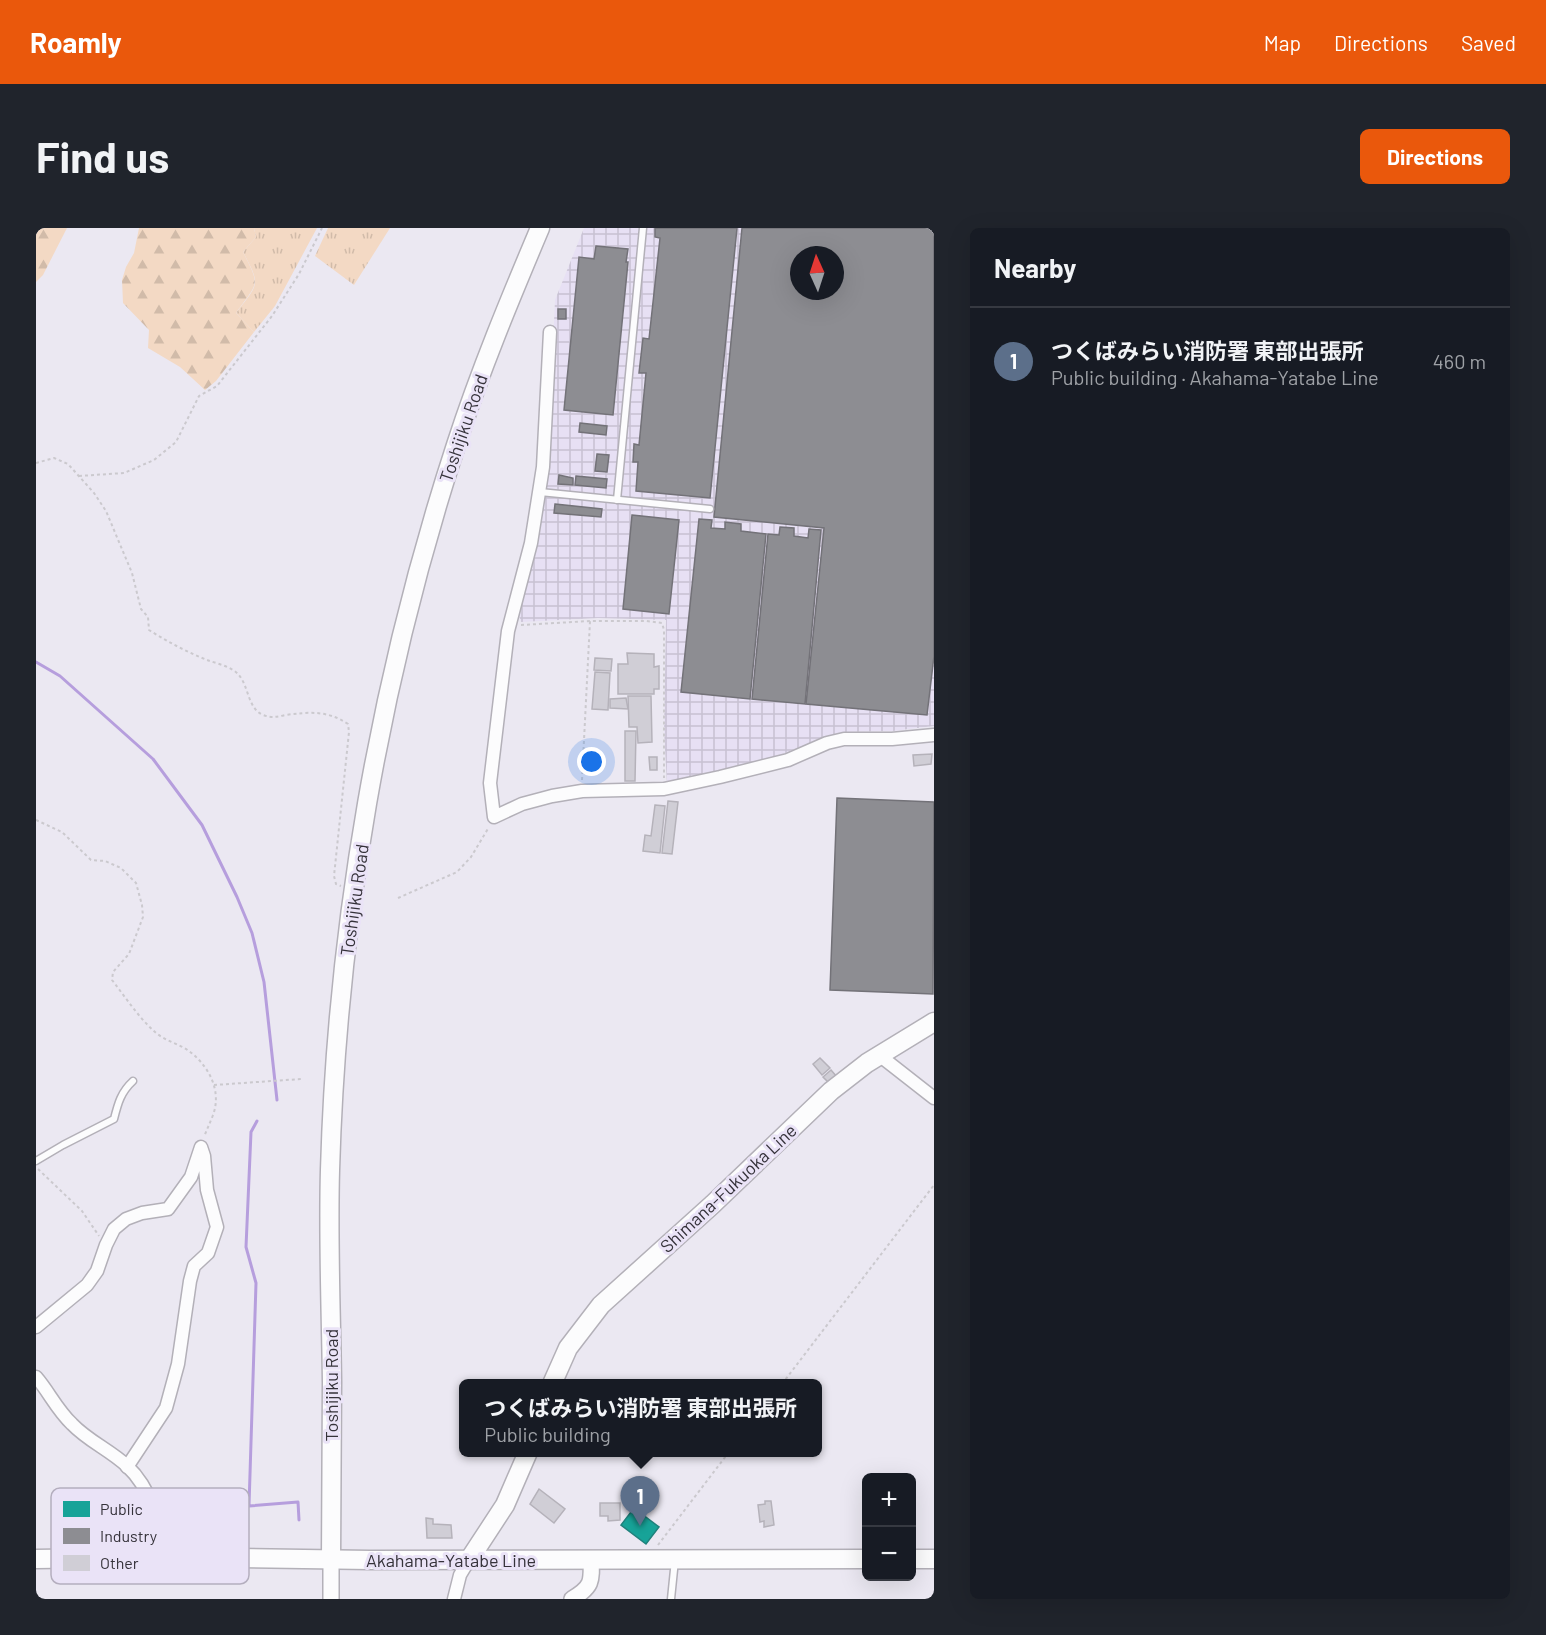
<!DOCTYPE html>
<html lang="en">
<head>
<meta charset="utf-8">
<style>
	:root { --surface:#171b24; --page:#20242c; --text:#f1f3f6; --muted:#9ea1a6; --line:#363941; --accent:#ea580c }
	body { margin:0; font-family:Barlow,"Noto Sans JP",sans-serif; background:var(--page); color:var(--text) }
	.controls { position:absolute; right:18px; bottom:18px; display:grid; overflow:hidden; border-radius:9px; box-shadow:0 6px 24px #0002 }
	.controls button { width:54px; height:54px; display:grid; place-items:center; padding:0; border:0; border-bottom:2px solid var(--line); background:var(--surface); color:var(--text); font:30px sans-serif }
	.compass { position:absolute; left:754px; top:18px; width:54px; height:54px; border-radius:50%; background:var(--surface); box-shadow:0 6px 24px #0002; rotate:357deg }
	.you { position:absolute; left:556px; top:534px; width:21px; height:21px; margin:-15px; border:4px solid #fff; border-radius:50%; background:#1a73e8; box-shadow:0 0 0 9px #1a73e833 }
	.badge { display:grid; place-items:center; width:39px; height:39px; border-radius:50%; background:var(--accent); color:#fff; font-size:20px; font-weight:700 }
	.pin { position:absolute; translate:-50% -50px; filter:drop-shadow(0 2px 3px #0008) }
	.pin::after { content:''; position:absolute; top:32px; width:21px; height:18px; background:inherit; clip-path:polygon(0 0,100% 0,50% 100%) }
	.popup { position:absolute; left:423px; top:1151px; width:363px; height:78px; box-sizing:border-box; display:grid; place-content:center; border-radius:9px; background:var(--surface); filter:drop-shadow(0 2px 4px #0005); font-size:20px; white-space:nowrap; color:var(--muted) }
	.popup b { font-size:22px; color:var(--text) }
	.popup::after { content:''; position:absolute; left:50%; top:100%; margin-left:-12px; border:12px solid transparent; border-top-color:var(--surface) }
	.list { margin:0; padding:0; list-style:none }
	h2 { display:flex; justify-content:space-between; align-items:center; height:78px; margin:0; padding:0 24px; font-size:26px }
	h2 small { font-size:20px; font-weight:400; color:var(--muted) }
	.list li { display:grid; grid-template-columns:39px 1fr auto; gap:18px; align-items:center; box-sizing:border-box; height:108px; padding:0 24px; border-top:2px solid var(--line) }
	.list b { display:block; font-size:22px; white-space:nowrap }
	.list p { margin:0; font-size:20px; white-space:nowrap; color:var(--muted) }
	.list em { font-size:20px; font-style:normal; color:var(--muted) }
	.map { position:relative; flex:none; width:898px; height:1371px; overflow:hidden; border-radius:9px }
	header { display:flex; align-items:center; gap:36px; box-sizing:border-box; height:84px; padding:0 30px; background:var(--accent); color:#fff }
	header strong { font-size:28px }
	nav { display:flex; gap:33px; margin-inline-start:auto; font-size:21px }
	.intro { display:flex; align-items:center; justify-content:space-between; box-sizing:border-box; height:144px; padding:0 36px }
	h1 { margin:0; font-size:42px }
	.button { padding:15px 27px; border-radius:9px; background:var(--accent); color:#fff; font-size:21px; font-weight:700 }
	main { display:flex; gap:36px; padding:0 36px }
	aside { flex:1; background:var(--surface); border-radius:9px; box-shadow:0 6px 24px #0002 }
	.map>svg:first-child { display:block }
	.industrial { fill:url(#industrial-grid); fill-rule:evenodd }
	.grass { fill:url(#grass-tufts) }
	.forest { fill:url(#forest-firs) }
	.public { fill:#17a398; stroke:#20817c; stroke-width:1.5 }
	.industry { fill:#8d8d92; stroke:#737278; stroke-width:1.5; fill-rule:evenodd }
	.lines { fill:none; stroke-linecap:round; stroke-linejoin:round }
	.stream { stroke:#b69edd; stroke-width:3 }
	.building { fill:#d0ced6; stroke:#b5b2ba; stroke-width:1.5 }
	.service-casing { stroke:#b3b0b8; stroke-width:9 }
	.minor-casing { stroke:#b3b0b8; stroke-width:15 }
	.tertiary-casing { stroke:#b3b0b8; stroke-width:18 }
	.secondary-casing { stroke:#b3b0b8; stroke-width:21 }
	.path { stroke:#cbc9ce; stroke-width:2; stroke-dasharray:3 3; stroke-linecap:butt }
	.service { stroke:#fcfcfd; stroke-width:6 }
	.minor { stroke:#fcfcfd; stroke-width:12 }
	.tertiary { stroke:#fcfcfd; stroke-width:15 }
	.secondary { stroke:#fcfcfd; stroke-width:18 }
	.labels { text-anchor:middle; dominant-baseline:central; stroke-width:6; stroke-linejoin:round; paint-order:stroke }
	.street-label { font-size:18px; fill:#35323a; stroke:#eae3f7 }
	.key { fill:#eae3f7; stroke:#b4aebe; stroke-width:1.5 }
	.key-label { font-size:16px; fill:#35323a }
</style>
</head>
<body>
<header>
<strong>Roamly</strong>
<nav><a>Map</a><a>Directions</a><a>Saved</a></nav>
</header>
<div class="intro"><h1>Find us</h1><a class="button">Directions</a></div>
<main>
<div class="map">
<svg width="898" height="1371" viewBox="0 0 898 1371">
	<defs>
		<pattern id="industrial-grid" width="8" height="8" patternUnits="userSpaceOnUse" patternTransform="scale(1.5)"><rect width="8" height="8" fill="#e7e0f4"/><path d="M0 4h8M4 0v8" fill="none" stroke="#c7c1d2"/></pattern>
		<pattern id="grass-tufts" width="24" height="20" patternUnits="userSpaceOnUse" patternTransform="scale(1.5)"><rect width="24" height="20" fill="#f3d9c4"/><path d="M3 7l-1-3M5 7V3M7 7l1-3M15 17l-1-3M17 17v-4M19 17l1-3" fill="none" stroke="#d1bba9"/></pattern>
		<pattern id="forest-firs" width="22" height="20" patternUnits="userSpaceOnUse" patternTransform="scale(1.5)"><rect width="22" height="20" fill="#f3d9c4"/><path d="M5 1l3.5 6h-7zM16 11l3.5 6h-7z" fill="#d1bba9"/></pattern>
	</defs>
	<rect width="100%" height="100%" fill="#ebe8f2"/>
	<path class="industrial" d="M 548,0 L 898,0 L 898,498 L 857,503 L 807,504 L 791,508 L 734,531 L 631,556 L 628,502 L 630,392 L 562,390 L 485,394 L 482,385 L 511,253 L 519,72 ZM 763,27 L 799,27 L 799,63 L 763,63 Z"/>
	<g class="grass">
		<path d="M 218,0 L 281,0 L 239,78 L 218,104 L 200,85 C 223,55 225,58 207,24 L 220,9 Z"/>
		<polygon points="292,0 354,0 318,57 279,28"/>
	</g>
	<g class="forest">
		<polygon points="0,0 31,0 7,47 0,54"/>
		<path d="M 103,0 L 218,0 L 220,9 L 207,24 C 225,59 222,54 200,85 L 218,104 L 180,153 L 169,162 L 144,139 L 112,120 L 113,102 L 87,75 L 86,52 L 90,39 L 98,25 Z"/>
	</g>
	<polygon class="public" points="598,1280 623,1299 610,1316 585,1297"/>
	<g class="industry">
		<polygon points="619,0 701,0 674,270 600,263 602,234 597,234 598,216 603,217 610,145 603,145 607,110 613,111 624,10 619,9"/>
		<path d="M 706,0 L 898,0 L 898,428 L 891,487 L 770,476 L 788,300 L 678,289 ZM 763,27 L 799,27 L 799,63 L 763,63 Z"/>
		<polygon points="560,18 592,21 590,34 592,34 577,187 528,182 543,29 558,31"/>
		<rect x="522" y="81" width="8" height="10"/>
		<polygon points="544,195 571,198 570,207 543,204"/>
		<polygon points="561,226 573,227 571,244 559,243"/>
		<polygon points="523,247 537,250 537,257 522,256"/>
		<polygon points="540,248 571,251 570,260 539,257"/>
		<polygon points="519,276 566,281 565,289 518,285"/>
		<polygon points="596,287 643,292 633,386 587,381"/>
		<polygon points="663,291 676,292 675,300 689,301 689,294 705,296 705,303 730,306 714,471 645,464"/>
		<polygon points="744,299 758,300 758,308 772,310 773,301 785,302 769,476 716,471 732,306 743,307"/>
		<polygon points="801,570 898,574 897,766 794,762"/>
	</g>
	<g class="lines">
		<g class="stream">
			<polyline points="0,434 24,448 117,531 166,597 201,669 216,705 228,754 241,872"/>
			<polyline points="221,893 215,904 210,1019 220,1055 213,1278 262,1274 263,1292"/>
		</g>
	</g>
	<g class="building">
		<polygon points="591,425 618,426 618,439 623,438 623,461 618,461 618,466 582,466 582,436 592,436"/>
		<polygon points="559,430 576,431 575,443 558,442"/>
		<polygon points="559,444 574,445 572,482 556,481"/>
		<polygon points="592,468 615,468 616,514 602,515 601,499 593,499"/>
		<polygon points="590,470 592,481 574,480 574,471"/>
		<polygon points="589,503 600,503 599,553 589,553"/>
		<polygon points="896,526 895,536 878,538 877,527"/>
		<polygon points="613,529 621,529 621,542 614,542"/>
		<polygon points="632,573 642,574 636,626 626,625"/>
		<polygon points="619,577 629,578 624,625 607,623 609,607 615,608"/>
		<polygon points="784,830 794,840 786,847 777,836"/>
		<polygon points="795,842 801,849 793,855 787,849"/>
		<polygon points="503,1261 529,1281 518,1295 494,1276"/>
		<polygon points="729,1273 735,1273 738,1297 728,1299 728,1293 724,1294 722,1277 729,1276"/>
		<polygon points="564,1275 584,1275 584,1292 572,1293 572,1288 564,1288"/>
		<polygon points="390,1290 397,1291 397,1296 415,1297 416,1310 391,1310"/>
	</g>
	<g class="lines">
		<defs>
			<g id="service">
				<polyline points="504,264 674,281"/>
				<polyline points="581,272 607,0"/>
				<path d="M 0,933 L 27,917 L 78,891 C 82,875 85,864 97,853"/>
				<polyline points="635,1371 639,1332"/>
			</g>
			<g id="minor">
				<polyline points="514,104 507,239 495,315 472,403 454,555 458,589 486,576 516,568 546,563 628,561 684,549 752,532 791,515 808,511 856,511 898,507"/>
				<polyline points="843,827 898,870"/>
				<polyline points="0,1099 51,1057 61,1043 70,1017 78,1001 90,991 106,985 132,981 155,949 165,919 168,928 171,962 181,999 172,1025 158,1038 154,1053 142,1136 130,1180 91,1239"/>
				<path d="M 0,1149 C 13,1164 21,1182 36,1196 C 52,1213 74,1222 91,1238 C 116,1261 124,1297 131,1329"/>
				<polyline points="418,1371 424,1347 433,1332"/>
			</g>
			<g id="tertiary">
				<polyline points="295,1371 295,1332"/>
				<path d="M 536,1371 C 556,1359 556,1354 555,1331"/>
			</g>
			<g id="secondary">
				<polyline points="516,1156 532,1120 565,1077 677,976 795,863 831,835 898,794"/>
				<polyline points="0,1331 131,1329 334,1332 831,1331"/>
				<polyline points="876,1331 898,1331"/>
				<path d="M 295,1332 C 295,1272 296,1213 296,1154 C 295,1083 292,1013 294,942 C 301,697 344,450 420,217 C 444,143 474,71 504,0"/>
				<polyline points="433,1332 469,1277 492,1224"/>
			</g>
		</defs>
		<use href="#service" class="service-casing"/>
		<use href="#minor" class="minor-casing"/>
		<use href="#tertiary" class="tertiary-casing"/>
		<use href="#secondary" class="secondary-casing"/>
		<g class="path">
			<path d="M 0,235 L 18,230 L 32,236 L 58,265 L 70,283 L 96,345 L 105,381 L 112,389 L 113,402 C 132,414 151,424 171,432 C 179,435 189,437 197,442 C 214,452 209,479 227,487 C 235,490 241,489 249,487 C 273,484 291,482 312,496 L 313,504 L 298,648 L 300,656 L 305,658"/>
			<polyline points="43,248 88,245 118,232 140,214 163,168 181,158 236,88 263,46 286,0"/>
			<polyline points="485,397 554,393 610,393 626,395 628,402 628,550"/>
			<polyline points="546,552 554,393"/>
			<path d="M 0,592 L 26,604 L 55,632 L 69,633 L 85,640 L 100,655 L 106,677 L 107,689 L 93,726 L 77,744 L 76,752 C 90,770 103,790 120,805 C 130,813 143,816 153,823 C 173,838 186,863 177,887 C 174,895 171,901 168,909"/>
			<polyline points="362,670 421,644 435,629 453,599"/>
			<polyline points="178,857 265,851"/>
			<polyline points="2,941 46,983 63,1008"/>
			<polyline points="746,1156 898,957"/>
			<polyline points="622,1317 693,1224"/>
		</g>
		<use href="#service" class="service"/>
		<use href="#minor" class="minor"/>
		<use href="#tertiary" class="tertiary"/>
		<use href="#secondary" class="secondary"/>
	</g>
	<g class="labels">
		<g class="street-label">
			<text transform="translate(427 200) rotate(-71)">Toshijiku Road</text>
			<text transform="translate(318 672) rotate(-82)">Toshijiku Road</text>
			<text transform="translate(692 960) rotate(-43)">Shimana-Fukuoka Line</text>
			<text transform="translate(295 1157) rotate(-90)">Toshijiku Road</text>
			<text x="415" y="1332">Akahama-Yatabe Line</text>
		</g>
	</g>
	<rect x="15" y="1260" width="198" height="96" rx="9" class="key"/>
	<rect x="27" y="1273" width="27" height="16" fill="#17a398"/>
	<rect x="27" y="1300" width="27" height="16" fill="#8d8d92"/>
	<rect x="27" y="1327" width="27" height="16" fill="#d0ced6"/>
	<g class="key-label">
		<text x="64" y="1287">Public</text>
		<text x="64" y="1314">Industry</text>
		<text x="64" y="1341">Other</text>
	</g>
</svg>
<div class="controls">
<button>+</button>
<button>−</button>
</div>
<svg class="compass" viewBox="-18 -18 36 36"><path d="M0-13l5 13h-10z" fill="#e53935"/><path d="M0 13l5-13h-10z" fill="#9ea1a6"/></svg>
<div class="you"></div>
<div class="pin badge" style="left:604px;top:1298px;background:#5c6f8a">1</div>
<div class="popup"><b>つくばみらい消防署 東部出張所</b>Public building</div>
</div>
<aside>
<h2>Nearby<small></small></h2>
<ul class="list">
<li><span class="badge" style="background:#5c6f8a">1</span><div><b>つくばみらい消防署 東部出張所</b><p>Public building · Akahama-Yatabe Line</p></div><em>460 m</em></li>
</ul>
</aside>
</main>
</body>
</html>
